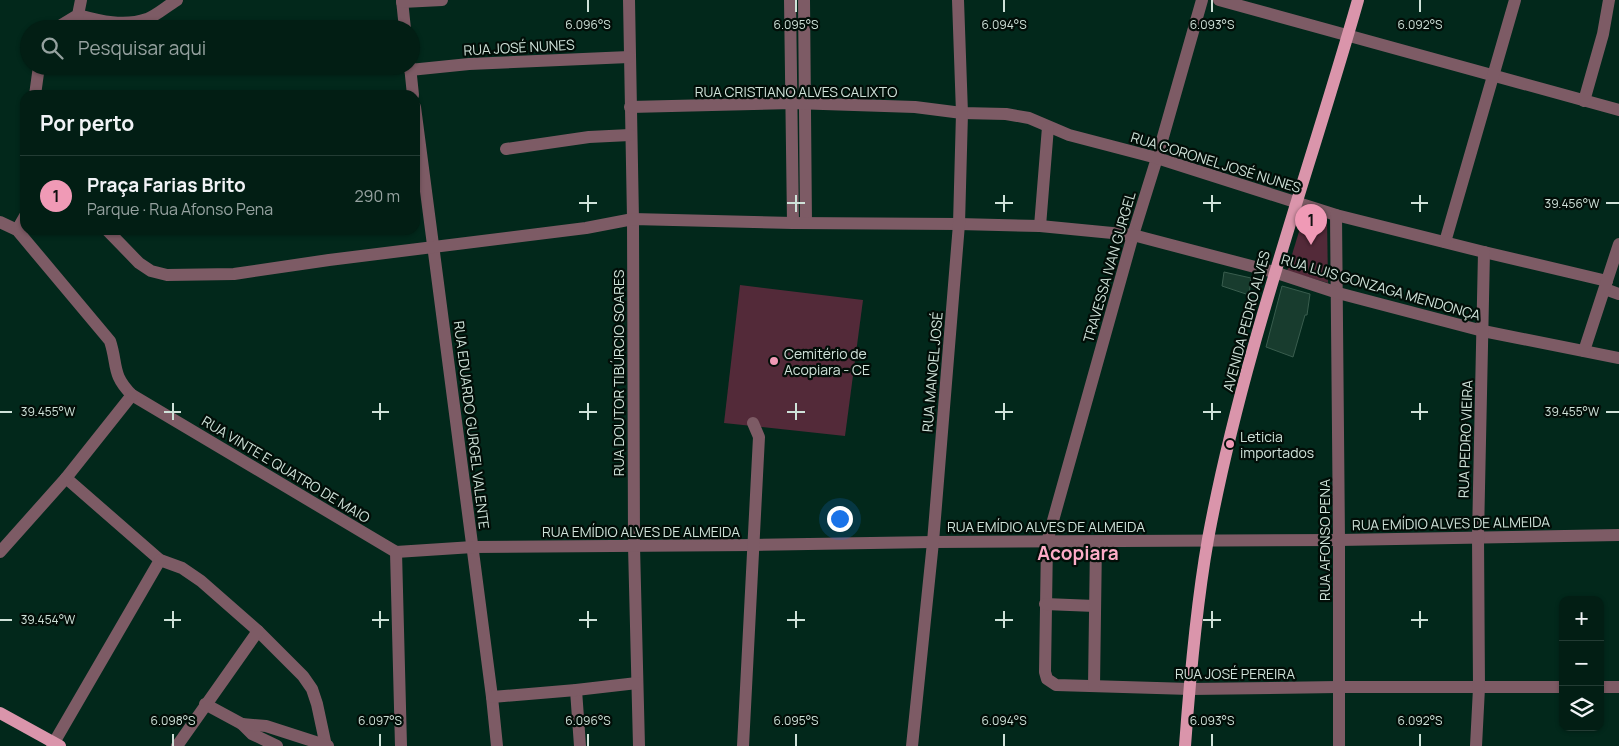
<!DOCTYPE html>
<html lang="pt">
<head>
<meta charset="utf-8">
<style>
	:root { --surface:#021e14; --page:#0c271d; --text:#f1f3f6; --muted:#96a2a0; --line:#233c34; --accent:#f09ab6 }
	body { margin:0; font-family:Manrope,sans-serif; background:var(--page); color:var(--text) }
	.controls { position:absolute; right:15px; bottom:15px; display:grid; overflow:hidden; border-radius:10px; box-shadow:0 1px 4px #0004 }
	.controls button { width:45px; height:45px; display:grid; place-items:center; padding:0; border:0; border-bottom:1px solid var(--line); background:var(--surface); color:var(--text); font:25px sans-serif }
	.you { position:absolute; left:839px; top:518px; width:18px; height:18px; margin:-12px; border:4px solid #fff; border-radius:50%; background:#1a73e8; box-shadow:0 0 0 8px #1a73e833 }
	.badge { display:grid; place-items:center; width:32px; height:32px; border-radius:50%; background:var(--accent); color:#111; font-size:16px; font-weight:700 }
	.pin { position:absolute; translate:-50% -41px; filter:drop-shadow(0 1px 2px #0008) }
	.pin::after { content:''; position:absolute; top:26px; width:18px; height:15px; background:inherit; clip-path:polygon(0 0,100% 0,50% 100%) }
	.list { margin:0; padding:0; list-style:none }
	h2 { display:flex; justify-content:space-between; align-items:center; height:65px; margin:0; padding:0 20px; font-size:21px }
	h2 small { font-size:16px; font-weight:400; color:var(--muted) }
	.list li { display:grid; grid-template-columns:32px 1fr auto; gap:15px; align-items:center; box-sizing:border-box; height:80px; padding:0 20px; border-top:1px solid var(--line) }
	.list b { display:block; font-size:19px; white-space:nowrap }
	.list p { margin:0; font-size:16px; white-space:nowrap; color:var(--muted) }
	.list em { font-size:16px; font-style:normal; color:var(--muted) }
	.icon { flex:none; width:28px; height:28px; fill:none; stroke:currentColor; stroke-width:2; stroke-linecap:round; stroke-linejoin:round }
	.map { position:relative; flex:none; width:1619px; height:746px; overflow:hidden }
	.search { position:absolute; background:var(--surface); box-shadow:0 1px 4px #0004; left:20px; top:20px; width:400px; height:55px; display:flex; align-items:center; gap:12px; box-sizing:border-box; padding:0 18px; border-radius:28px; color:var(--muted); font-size:19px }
	.panel { position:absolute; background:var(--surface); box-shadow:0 1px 4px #0004; left:20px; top:90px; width:400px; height:145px; border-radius:15px }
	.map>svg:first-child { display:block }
	.green { fill:#532a39 }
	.building { fill:#183c2e; stroke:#395d4e }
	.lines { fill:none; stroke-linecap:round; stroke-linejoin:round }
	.minor { stroke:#7d5b65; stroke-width:12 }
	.major { stroke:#da95ab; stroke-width:12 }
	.ticks { fill:none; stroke:#cfe2d9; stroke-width:2 }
	.poi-dot { fill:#f09ab6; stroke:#020e08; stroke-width:2 }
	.labels { text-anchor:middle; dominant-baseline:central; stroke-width:4.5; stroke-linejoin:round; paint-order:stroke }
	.street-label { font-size:14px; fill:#cfe2d9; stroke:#020e08 }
	.poi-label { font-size:14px; fill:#cfe2d9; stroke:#020e08; text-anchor:start }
	.district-label { font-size:19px; font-weight:bold; fill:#fdacc7; stroke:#020e08 }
	.ticks-label { font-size:12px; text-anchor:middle; fill:#cfe2d9; stroke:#020e08; stroke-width:4.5; stroke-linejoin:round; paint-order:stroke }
</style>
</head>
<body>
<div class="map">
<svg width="1619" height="746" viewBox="0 0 1619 746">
	<rect width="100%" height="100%" fill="#02281b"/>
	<g class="green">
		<polygon points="1305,212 1327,220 1328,283 1287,271"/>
		<polygon points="740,285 863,300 845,436 724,423"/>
	</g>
	<g class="building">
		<polygon points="1224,272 1251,278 1249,295 1222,286"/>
		<polygon points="1282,286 1310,294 1307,315 1305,315 1293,357 1266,347"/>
	</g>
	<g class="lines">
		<g class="minor">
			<polyline points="402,0 405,29"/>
			<polyline points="629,0 633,219 634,546 639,746"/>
			<polyline points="790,0 793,223"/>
			<polyline points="804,0 806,223"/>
			<polyline points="1202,0 1157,158 1133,235 1047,542 1045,672 1047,679 1056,685 1190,689 1338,687 1563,687"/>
			<polyline points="1219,0 1619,110"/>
			<polyline points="402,2 442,0"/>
			<path d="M 78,15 C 100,21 124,27 147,19 C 157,15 167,6 177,0"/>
			<polyline points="55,29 78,15 81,0"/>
			<polyline points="410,66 413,95"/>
			<polyline points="410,70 469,64 629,57"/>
			<polyline points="35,95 39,66"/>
			<polyline points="1584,101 1603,34 1609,0"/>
			<polyline points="415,107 492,697 497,746"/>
			<polyline points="630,107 793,103 915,107 962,113 1006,114 1029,118 1069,135 1157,158 1336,215 1484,252 1607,281"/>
			<polyline points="506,149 589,137 630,135"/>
			<polyline points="1336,215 1339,540 1339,746"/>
			<path d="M 0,222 L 17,230 L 110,341 C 118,365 111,374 132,395 L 396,552 L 473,547 L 753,545 L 933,542 L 1339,540 L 1619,535"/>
			<polyline points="1040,226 1048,127"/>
			<polyline points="17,230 25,216"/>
			<polyline points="107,230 139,263 151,271 167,275 234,274 329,260 586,228 633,219 793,223 959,224 1040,226 1133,235 1274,272 1338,293 1483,331 1619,358"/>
			<polyline points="1445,242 1515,0"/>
			<polyline points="1605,289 1619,294"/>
			<polyline points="1584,351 1619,244"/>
			<polyline points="66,478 160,560 182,568 201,581 258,631 303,676 312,689 317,704 326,746"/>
			<polyline points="0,552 66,478 132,395"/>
			<polyline points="396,552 401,746"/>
			<polyline points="1045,604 1095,606"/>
			<polyline points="1094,686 1096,542"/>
			<polyline points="1600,687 1619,687"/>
			<polyline points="576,690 580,746"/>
			<polyline points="492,697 576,690 637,683"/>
			<polyline points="205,704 242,724 252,734 277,746"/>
			<polyline points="242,724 266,726 328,746"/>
			<polyline points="52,746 160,560"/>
			<polyline points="177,746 258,631"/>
			<polyline points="743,746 759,437 753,423"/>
			<polyline points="912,746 933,542 959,224 962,113 958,0"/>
			<polyline points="1476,746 1479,688 1478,536 1484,252"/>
		</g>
		<g class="major">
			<polyline points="0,713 60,746"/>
			<path d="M 1185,746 C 1190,677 1196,607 1208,539 C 1242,355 1307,179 1358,0"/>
		</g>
	</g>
	<path class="ticks" d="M 588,0 L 588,12M 796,0 L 796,12M 1004,0 L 1004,12M 1212,0 L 1212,12M 1420,0 L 1420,12M 588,195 L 588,212M 796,195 L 796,212M 1004,195 L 1004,212M 1212,195 L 1212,212M 1420,195 L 1420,212M 579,203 L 597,203M 787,203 L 805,203M 995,203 L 1013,203M 1203,203 L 1221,203M 1411,203 L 1428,203M 1606,203 L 1619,203M 173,403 L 173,420M 380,403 L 380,420M 588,403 L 588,420M 796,403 L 796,420M 1004,403 L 1004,420M 1212,403 L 1212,420M 1420,403 L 1420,420M 0,412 L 12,412M 164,412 L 181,412M 372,412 L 389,412M 579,412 L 597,412M 787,412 L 805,412M 995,412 L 1013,412M 1203,412 L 1221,412M 1411,412 L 1428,412M 1606,412 L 1619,412M 173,611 L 173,628M 380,611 L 380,628M 588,611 L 588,628M 796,611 L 796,628M 1004,611 L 1004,628M 1212,611 L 1212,628M 1420,611 L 1420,628M 0,620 L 12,620M 164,620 L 181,620M 372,620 L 389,620M 579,620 L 597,620M 787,620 L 805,620M 995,620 L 1013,620M 1203,620 L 1221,620M 1411,620 L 1428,620M 173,734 L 173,746M 380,734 L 380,746M 588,734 L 588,746M 796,734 L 796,746M 1004,734 L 1004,746M 1212,734 L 1212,746M 1420,734 L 1420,746"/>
	<g class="poi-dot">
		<circle cx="774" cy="361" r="5"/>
		<circle cx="1230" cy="444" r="5"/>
	</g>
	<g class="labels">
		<g class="street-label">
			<text transform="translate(519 47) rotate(-3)">RUA JOSÉ NUNES</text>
			<text x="796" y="91">RUA CRISTIANO ALVES CALIXTO</text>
			<text transform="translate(1216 162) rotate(17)">RUA CORONEL JOSÉ NUNES</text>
			<text transform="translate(1109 267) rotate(-74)">TRAVESSA IVAN GURGEL</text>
			<text transform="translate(1381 287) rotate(16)">RUA LUIS GONZAGA MENDONÇA</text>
			<text transform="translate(1246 321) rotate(-75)">AVENIDA PEDRO ALVES</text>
			<text transform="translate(932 372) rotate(-85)">RUA MANOEL JOSÉ</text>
			<text transform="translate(618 373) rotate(-90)">RUA DOUTOR TIBÚRCIO SOARES</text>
			<text transform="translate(472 425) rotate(83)">RUA EDUARDO GURGEL VALENTE</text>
			<text transform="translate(1465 439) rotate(-88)">RUA PEDRO VIEIRA</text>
			<text transform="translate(286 469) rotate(31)">RUA VINTE E QUATRO DE MAIO</text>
			<text transform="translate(1451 523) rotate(-1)">RUA EMÍDIO ALVES DE ALMEIDA</text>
			<text x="1046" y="526">RUA EMÍDIO ALVES DE ALMEIDA</text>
			<text x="641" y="531">RUA EMÍDIO ALVES DE ALMEIDA</text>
			<text transform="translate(1324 540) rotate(-90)">RUA AFONSO PENA</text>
			<text x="1235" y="673">RUA JOSÉ PEREIRA</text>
		</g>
		<g class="poi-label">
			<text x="784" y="353">Cemitério de<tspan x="784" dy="16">Acopiara - CE</tspan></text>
			<text x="1240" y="436">Leticia<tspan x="1240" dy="16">importados</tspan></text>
		</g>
		<g class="district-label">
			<text x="1078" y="553">Acopiara</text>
		</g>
	</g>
	<g class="ticks-label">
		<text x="588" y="29">6.096°S</text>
		<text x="796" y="29">6.095°S</text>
		<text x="1004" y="29">6.094°S</text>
		<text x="1212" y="29">6.093°S</text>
		<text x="1420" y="29">6.092°S</text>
		<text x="1572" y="208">39.456°W</text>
		<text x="1572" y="416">39.455°W</text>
		<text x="48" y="416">39.455°W</text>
		<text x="48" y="624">39.454°W</text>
		<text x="173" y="725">6.098°S</text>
		<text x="380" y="725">6.097°S</text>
		<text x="588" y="725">6.096°S</text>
		<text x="796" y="725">6.095°S</text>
		<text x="1004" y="725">6.094°S</text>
		<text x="1212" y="725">6.093°S</text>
		<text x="1420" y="725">6.092°S</text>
	</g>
</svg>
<div class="controls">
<button>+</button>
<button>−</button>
<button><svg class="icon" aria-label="layers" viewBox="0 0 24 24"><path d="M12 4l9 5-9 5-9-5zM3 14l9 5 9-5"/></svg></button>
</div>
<div class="you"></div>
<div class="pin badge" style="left:1311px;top:245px">1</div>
<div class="search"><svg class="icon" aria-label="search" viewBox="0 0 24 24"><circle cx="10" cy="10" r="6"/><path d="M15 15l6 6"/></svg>Pesquisar aqui</div>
<section class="panel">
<h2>Por perto<small></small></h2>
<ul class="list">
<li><span class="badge">1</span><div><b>Praça Farias Brito</b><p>Parque · Rua Afonso Pena</p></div><em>290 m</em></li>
</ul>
</section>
</div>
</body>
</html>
